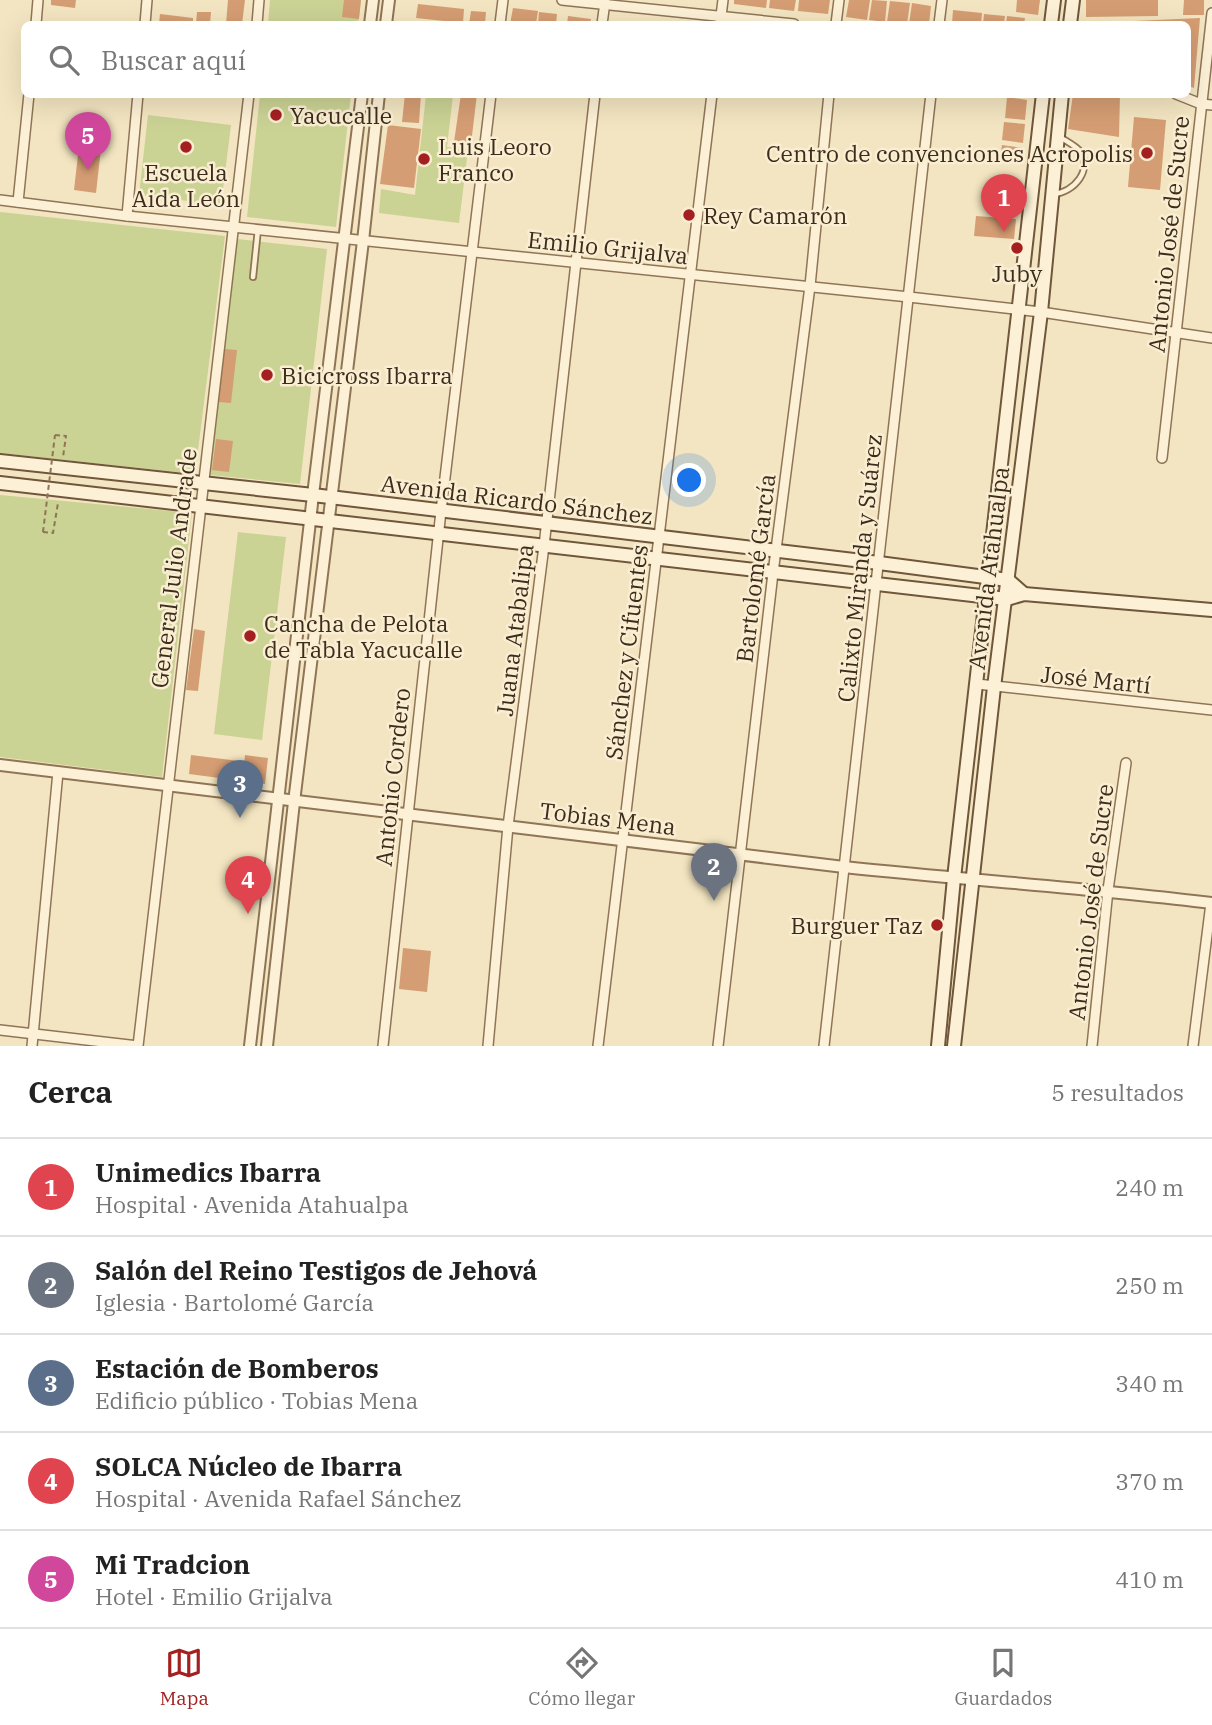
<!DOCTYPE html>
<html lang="es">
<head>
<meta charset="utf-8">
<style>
	:root { --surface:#fff; --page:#f2f2f2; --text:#222; --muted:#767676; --line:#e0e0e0; --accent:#a42020 }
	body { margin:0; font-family:"IBM Plex Serif",serif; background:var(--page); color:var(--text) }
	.you { position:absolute; left:690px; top:481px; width:24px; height:24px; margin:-18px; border:5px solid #fff; border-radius:50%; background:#1a73e8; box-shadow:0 0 0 10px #1a73e833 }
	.badge { display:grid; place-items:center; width:46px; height:46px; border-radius:50%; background:var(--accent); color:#fff; font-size:23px; font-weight:700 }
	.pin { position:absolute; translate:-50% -58px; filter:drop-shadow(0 2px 4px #0008) }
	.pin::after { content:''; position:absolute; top:37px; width:24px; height:21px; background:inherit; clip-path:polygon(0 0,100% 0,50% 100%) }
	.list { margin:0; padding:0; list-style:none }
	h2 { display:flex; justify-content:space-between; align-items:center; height:91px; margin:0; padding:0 28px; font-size:30px }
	h2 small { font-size:23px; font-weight:400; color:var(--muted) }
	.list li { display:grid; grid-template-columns:46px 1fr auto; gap:21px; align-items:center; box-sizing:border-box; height:98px; padding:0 28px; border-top:2px solid var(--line) }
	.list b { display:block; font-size:26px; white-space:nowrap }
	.list p { margin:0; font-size:23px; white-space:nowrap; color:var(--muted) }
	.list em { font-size:23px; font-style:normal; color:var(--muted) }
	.icon { flex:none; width:38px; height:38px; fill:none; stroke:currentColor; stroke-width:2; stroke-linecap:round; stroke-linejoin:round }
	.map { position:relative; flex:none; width:1212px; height:1046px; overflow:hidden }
	.search { position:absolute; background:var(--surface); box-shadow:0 7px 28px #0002; left:21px; right:21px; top:21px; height:77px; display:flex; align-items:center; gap:18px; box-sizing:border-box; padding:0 24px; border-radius:10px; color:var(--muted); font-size:26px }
	.sheet { height:581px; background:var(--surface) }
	nav { display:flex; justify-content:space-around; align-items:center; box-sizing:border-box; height:98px; border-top:2px solid var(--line); background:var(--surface); font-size:19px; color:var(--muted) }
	nav a { display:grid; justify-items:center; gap:4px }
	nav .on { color:var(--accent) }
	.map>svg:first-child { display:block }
	.green { fill:#cad294 }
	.building { fill:#d59d73 }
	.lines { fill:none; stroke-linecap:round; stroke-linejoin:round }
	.service-casing { stroke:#8f7556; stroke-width:8 }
	.minor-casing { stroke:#8f7556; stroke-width:12 }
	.tertiary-casing { stroke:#8f7556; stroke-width:14 }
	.secondary-casing { stroke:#70563a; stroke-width:16 }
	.path { stroke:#8f7556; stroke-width:2; stroke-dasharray:5 3.5; stroke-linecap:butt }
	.service { stroke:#fcf1d6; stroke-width:4.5 }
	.minor { stroke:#fcf1d6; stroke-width:9 }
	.tertiary { stroke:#fcf1d6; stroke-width:10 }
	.secondary { stroke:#fcf1d6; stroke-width:12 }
	.path-bridge { stroke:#8f7556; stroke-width:2; stroke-dasharray:5 3.5; stroke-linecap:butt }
	.poi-dot { fill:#a42020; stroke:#f9eed2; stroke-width:2.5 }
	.labels { text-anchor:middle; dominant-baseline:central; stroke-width:5; stroke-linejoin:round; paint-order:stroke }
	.poi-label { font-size:23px; fill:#3d2c1c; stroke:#f9eed2; text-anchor:start }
	.street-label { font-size:23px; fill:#3d2c1c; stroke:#f9eed2 }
</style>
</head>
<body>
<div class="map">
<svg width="1212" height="1046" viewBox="0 0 1212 1046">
	<rect width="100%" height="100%" fill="#f3e5c1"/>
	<g class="green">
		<polygon points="270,0 361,0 358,24 268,24"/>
		<polygon points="260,95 351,95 336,227 247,217"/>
		<polygon points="426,95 453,95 447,147 468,150 459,223 379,213 381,189 415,195"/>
		<polygon points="148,115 231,125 221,205 139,195"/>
		<polygon points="0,212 225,236 195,474 0,453"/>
		<polygon points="237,239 327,249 300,484 210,475"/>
		<polygon points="0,495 192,513 162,777 0,757"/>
		<polygon points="238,532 286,537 262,740 214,734"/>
	</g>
	<g class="building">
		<polygon points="51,0 76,0 75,8 51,5"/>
		<polygon points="228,0 245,0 242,24 226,24"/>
		<polygon points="344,0 361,0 359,19 342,17"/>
		<polygon points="734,0 767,0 766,8 734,4"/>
		<polygon points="770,0 796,0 794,11 769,8"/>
		<polygon points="799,0 830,0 828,14 798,11"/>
		<polygon points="849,0 870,0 867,20 846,17"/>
		<polygon points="872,0 887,1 885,22 869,20"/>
		<polygon points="1017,0 1040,0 1038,15 1016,12"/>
		<polygon points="1086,0 1158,0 1158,16 1086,17"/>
		<polygon points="1184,0 1204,0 1204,15 1183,15"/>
		<polygon points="890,1 910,3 907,24 887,22"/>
		<polygon points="912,3 931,6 929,24 909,24"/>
		<polygon points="418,4 464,9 463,23 416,18"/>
		<polygon points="513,8 538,11 536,24 510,24"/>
		<polygon points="953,10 982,13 981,24 952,24"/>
		<polygon points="471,11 486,12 485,24 469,24"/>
		<polygon points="197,12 211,12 210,24 196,24"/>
		<polygon points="539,12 557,14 556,24 538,24"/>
		<polygon points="160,14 193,18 193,24 159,24"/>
		<polygon points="984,14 1005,16 1004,24 983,24"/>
		<polygon points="568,16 591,19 590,24 567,24"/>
		<polygon points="1007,16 1025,18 1024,24 1006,24"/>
		<polygon points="1200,18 1194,88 1188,86 1188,24 1112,24 1112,22"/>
		<polygon points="405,94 421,94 419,123 402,122"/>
		<polygon points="461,94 477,94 471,144 454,142"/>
		<polygon points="1073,94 1120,94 1119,137 1068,129"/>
		<polygon points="1007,97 1027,100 1025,120 1005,118"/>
		<polygon points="1134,117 1166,120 1160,190 1128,187"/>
		<polygon points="1004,122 1025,124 1023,143 1002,140"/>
		<polygon points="388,125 421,129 414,188 380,184"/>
		<polygon points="1002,145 1023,148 1021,160 1000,157"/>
		<polygon points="79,146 101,148 96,193 74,190"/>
		<polygon points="976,216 1016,219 1014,239 974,236"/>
		<polygon points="224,349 237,350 231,403 218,402"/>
		<polygon points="216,439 233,441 229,472 212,470"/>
		<polygon points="194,629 205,631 198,691 186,690"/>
		<polygon points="191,755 239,761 238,765 244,766 245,755 268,758 265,784 189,774"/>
		<polygon points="403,948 431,951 427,992 399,989"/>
	</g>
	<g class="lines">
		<defs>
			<g id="service">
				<path d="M 1053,194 C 1074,193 1094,169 1079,150 C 1074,145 1066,141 1060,137"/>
				<polyline points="253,277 258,229"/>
			</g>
			<g id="minor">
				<polyline points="562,0 794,24"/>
				<polyline points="36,24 38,0"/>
				<polyline points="145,24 147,0"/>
				<polyline points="257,24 259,0"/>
				<polyline points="500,24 503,0"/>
				<polyline points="602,24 605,2"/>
				<polyline points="720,24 723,0"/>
				<polyline points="836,24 839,0"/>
				<polyline points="939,24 942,0"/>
				<polyline points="1176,94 1201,104 1212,105"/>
				<polyline points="0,200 127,216 909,297 1041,312 1212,338"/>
				<polyline points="18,202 29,94"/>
				<polyline points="127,216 138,94"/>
				<polyline points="1162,458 1212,13"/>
				<polyline points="977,684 1212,710"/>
				<polyline points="0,1030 138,1046 249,94"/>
				<polyline points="32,1046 58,772"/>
				<polyline points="383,1046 441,511 491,94"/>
				<polyline points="488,1046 508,826 544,546 595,94"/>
				<polyline points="598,1046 712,94"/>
				<polyline points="718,1046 773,573 810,286 829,94"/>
				<polyline points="824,1046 931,94"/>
				<polyline points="1092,1046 1108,890 1126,763"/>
				<polyline points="1193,1046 1211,903"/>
			</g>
			<g id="tertiary">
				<polyline points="370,24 373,0"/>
				<polyline points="386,24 389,0"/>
				<path d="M 0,765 L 844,867 C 967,880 1090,888 1212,903"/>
				<polyline points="250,1046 313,495 362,94"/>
				<polyline points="267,1046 294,802 363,241 379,94"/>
			</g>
			<g id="secondary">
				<polyline points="1051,24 1054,0"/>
				<polyline points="1070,24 1073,0"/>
				<polyline points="0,461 313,495 879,563 1008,580 1024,594"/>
				<polyline points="0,483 1007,599 1024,594 1212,610"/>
				<polyline points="938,1046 954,878 1043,94"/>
				<polyline points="954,1046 994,687 1041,312 1062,94"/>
			</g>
		</defs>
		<use href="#service" class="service-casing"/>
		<use href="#minor" class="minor-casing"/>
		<use href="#tertiary" class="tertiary-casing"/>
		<use href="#secondary" class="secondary-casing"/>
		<g class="path">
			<polyline points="55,435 66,436 63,457"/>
			<polyline points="43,532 53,533 58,503"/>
		</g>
		<use href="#service" class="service"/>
		<use href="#minor" class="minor"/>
		<use href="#tertiary" class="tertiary"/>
		<use href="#secondary" class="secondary"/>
		<polyline class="path-bridge" points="43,532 55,435"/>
	</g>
	<g class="poi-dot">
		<circle cx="276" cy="115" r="7"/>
		<circle cx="186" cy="147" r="7"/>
		<circle cx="1147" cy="153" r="7"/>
		<circle cx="424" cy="159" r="7"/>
		<circle cx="689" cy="215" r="7"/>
		<circle cx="1017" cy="248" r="7"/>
		<circle cx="267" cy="375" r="7"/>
		<circle cx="250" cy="636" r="7"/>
		<circle cx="937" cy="925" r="7"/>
	</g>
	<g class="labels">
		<g class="poi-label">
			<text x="290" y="115">Yacucalle</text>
			<text x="438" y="146">Luis Leoro<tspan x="438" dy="26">Franco</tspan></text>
			<text x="1133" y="153" text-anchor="end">Centro de convenciones Acropolis</text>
			<text x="186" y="172" text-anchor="middle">Escuela<tspan x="186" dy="26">Aida León</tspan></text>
			<text x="703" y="215">Rey Camarón</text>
			<text x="1017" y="273" text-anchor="middle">Juby</text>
			<text x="281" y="375">Bicicross Ibarra</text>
			<text x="264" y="623">Cancha de Pelota<tspan x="264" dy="26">de Tabla Yacucalle</tspan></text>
			<text x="923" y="925" text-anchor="end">Burguer Taz</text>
		</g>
		<g class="street-label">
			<text transform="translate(1168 234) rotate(-84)">Antonio José de Sucre</text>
			<text transform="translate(608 247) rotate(6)">Emilio Grijalva</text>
			<text transform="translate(517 499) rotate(7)">Avenida Ricardo Sánchez</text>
			<text transform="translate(173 568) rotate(-83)">General Julio Andrade</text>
			<text transform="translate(755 568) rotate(-83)">Bartolomé García</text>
			<text transform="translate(859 568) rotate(-84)">Calixto Miranda y Suárez</text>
			<text transform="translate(988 568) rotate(-83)">Avenida Atahualpa</text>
			<text transform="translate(514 630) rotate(-83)">Juana Atabalipa</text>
			<text transform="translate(626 652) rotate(-83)">Sánchez y Cifuentes</text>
			<text transform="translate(1096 679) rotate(6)">José Martí</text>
			<text transform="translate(392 777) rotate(-84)">Antonio Cordero</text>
			<text transform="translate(608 818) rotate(7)">Tobias Mena</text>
			<text transform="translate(1090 902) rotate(-83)">Antonio José de Sucre</text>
		</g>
	</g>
</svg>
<div class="you"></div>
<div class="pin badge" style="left:1004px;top:232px;background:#e0444e">1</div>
<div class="pin badge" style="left:714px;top:901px;background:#6b7280">2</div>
<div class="pin badge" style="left:240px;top:818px;background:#5c6f8a">3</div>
<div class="pin badge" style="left:248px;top:914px;background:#e0444e">4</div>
<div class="pin badge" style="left:88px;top:170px;background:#d1479c">5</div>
<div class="search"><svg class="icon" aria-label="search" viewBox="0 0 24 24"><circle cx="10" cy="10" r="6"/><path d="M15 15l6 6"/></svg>Buscar aquí</div>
</div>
<section class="sheet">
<h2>Cerca<small>5 resultados</small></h2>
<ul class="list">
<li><span class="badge" style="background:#e0444e">1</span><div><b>Unimedics Ibarra</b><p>Hospital · Avenida Atahualpa</p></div><em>240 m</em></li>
<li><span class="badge" style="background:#6b7280">2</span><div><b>Salón del Reino Testigos de Jehová</b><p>Iglesia · Bartolomé García</p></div><em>250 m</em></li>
<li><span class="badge" style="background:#5c6f8a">3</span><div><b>Estación de Bomberos</b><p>Edificio público · Tobias Mena</p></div><em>340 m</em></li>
<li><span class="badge" style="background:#e0444e">4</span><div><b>SOLCA Núcleo de Ibarra</b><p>Hospital · Avenida Rafael Sánchez</p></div><em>370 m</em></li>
<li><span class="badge" style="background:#d1479c">5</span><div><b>Mi Tradcion</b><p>Hotel · Emilio Grijalva</p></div><em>410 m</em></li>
</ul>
</section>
<nav>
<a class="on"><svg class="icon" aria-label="map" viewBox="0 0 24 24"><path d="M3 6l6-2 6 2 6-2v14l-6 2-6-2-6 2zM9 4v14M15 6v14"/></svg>Mapa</a>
<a><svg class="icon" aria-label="directions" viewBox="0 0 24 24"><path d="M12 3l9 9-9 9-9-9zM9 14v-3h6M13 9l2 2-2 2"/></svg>Cómo llegar</a>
<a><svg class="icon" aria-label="saved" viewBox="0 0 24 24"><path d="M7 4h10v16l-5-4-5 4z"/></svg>Guardados</a>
</nav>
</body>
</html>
